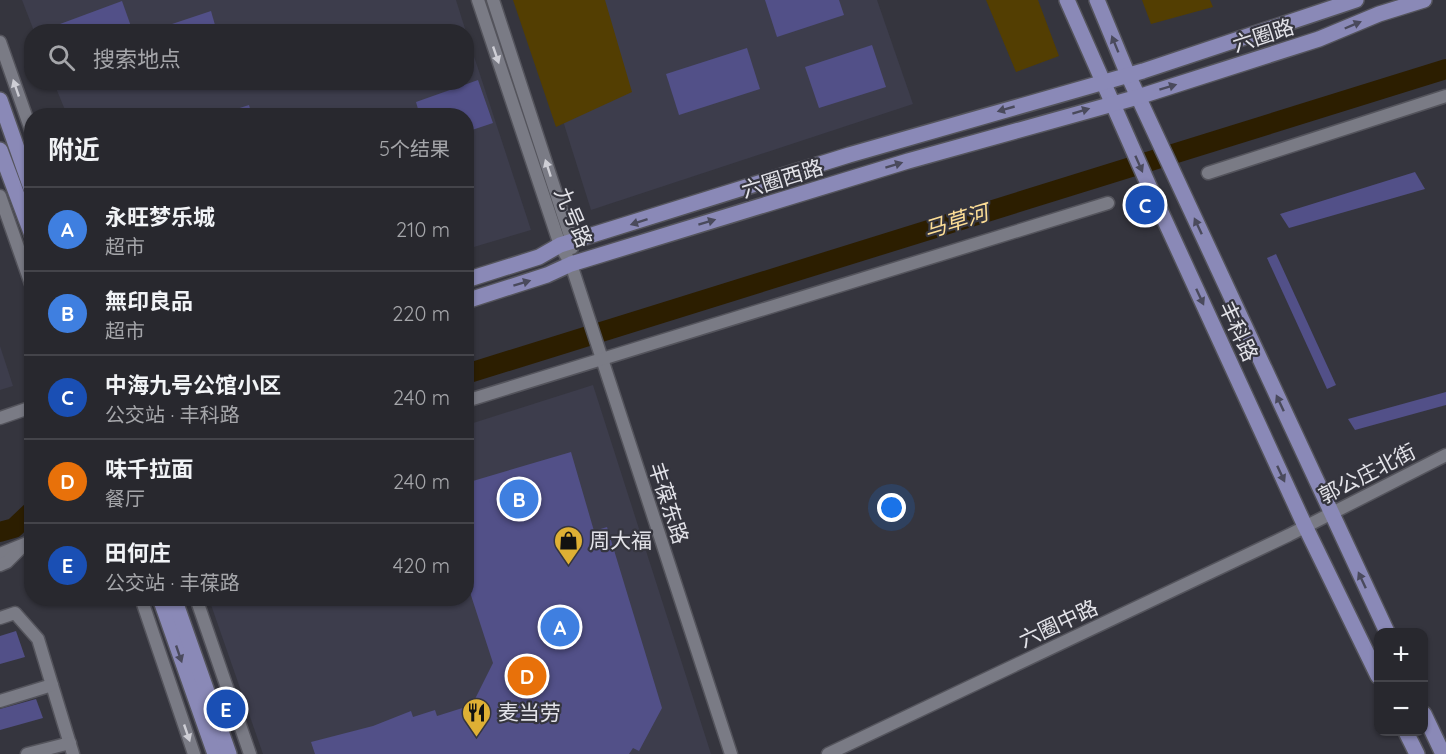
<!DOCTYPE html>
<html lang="zh">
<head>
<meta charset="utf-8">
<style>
	:root { --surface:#28282e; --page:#303036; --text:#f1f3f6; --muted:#a5a6aa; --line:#44444a; --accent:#bca0f2 }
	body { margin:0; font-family:Quicksand,"Noto Sans SC",sans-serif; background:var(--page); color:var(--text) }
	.controls { position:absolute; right:18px; bottom:18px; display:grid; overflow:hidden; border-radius:12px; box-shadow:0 2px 4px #0004 }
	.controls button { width:54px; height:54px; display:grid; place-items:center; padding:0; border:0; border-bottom:2px solid var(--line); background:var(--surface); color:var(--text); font:30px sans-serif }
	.you { position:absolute; left:892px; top:508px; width:21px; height:21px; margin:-15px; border:4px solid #fff; border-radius:50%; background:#1a73e8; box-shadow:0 0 0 9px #1a73e833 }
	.badge { display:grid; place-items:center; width:39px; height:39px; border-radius:50%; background:var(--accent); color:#fff; font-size:20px; font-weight:700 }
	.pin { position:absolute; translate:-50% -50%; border:3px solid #fff; box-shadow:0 2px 6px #0006 }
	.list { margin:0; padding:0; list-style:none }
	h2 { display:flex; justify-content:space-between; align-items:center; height:78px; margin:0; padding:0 24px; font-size:26px }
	h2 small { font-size:20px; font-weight:400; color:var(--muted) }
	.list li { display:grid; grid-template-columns:39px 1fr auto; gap:18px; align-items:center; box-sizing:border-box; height:84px; padding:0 24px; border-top:2px solid var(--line) }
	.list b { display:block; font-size:22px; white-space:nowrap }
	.list p { margin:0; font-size:20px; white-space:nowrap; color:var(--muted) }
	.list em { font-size:20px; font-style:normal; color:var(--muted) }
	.icon { flex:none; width:33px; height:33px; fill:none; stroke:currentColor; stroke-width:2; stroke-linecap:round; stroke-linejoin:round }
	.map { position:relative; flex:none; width:1446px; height:754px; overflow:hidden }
	.search { position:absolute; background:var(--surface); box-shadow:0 2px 4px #0004; left:24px; top:24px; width:450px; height:66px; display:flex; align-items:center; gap:15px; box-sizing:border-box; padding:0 21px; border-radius:24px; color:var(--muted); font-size:22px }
	.panel { position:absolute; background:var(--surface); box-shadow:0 2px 4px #0004; left:24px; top:108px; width:450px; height:498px; border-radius:24px }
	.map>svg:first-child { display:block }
	.built { fill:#3d3d4c }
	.green { fill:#533e02 }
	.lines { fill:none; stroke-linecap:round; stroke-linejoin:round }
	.river { stroke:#2c1e00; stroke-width:20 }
	.building { fill:#525088 }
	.minor-casing { stroke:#54545c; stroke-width:15 }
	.major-casing { stroke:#54545c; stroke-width:18 }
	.minor { stroke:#7a7b85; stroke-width:12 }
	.major { stroke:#8a89b7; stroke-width:15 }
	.oneway { fill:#4a4a5c }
	.oneway2 { fill:#ceced5 }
	.labels { text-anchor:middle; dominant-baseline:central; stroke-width:4.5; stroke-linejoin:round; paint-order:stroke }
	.street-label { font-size:21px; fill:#e3e3e9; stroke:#35353e }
	.poi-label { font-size:21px; fill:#e3e3e9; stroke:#35353e; text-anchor:start }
	.water-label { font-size:22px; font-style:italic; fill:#fdde96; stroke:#35353e }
</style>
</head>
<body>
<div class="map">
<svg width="1446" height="754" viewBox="0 0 1446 754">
	<rect width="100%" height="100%" fill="#35353e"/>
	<g class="built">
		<polygon points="22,0 456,0 466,32 34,31"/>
		<polygon points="525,0 877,0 913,104 591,210"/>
		<polygon points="466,32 531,230 467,249 466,116 67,115 54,83 466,82"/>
		<polygon points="0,346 13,386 0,390"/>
		<polygon points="593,385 711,754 263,754 209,599 466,598 467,425"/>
	</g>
	<g class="green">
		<polygon points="513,0 605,0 632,92 556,127"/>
		<polygon points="986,0 1038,0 1059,56 1016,72"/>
		<polygon points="1142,0 1210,0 1213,7 1151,24"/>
	</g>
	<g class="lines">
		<g class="river">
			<polyline points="466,374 1446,69"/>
			<polyline points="0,532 14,528 32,511"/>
		</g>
	</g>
	<g class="building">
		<polygon points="765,0 839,0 844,15 777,37"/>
		<polygon points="122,1 133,32 63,32 60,24"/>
		<polygon points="211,11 217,32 174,32 172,24"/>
		<polygon points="872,45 886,87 819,108 805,67"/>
		<polygon points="747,48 760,89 679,115 666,74"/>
		<polygon points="478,80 493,123 466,132 466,116 420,116 416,102"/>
		<polygon points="249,105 252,116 221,116 221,114"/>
		<polygon points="1415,172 1425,189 1289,228 1280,214"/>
		<polygon points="1276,254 1336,385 1327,389 1267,258"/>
		<polygon points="1446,392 1446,405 1355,430 1348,419"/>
		<polygon points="571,452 594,531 607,527 662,708 639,751 633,748 629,754 315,754 311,742 373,726 411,711 413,717 435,710 437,716 472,705 493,663 466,580 466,483"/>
		<polygon points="16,631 25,657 0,664 0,636"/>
		<polygon points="36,699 43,718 0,730 0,709"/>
	</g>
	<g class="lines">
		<defs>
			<g id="minor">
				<polyline points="478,0 560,245 571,264 731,754"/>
				<polyline points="493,0 572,242 572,248"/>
				<polyline points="0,42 32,133"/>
				<polyline points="1208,173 1446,96"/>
				<polyline points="0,196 32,287"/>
				<polyline points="466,401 1108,203"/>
				<polyline points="0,418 32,407"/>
				<polyline points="0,554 32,541"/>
				<polyline points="0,565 7,562 20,549"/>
				<polyline points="141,598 194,754"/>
				<polyline points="196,598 250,754"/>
				<polyline points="0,618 15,613 38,639 73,754"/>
				<polyline points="0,701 52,685"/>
				<polyline points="27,754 70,743"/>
				<polyline points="828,754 1289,535 1446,455"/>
			</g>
			<g id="major">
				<polyline points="1067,0 1149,186 1305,526 1378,676"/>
				<polyline points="1097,0 1128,75 1387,632"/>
				<polyline points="0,100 32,191"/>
				<polyline points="0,150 32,235"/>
				<polyline points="466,280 539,257 560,245 849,155 1143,71 1356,0"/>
				<polyline points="466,301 547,275 571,264 908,161 1138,97 1319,39 1379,14 1424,0"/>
				<polyline points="160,598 215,754"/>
				<polyline points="174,598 229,754"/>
				<polyline points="1424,714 1443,754"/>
				<polyline points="1406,732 1417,754"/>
			</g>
		</defs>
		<use href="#minor" class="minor-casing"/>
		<use href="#major" class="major-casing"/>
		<use href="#minor" class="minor"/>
		<use href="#major" class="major"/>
	</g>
	<defs><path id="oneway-solid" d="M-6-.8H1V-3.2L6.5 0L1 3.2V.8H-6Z" transform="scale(1.5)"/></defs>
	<g class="oneway">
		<use href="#oneway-solid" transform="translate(1353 25) rotate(-23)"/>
		<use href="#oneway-solid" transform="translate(1115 44) rotate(-112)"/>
		<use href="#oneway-solid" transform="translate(1168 87) rotate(-17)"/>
		<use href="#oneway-solid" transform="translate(1006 109) rotate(164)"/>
		<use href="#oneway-solid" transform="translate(1081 111) rotate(-17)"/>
		<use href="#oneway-solid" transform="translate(1139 164) rotate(66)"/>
		<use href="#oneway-solid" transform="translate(894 165) rotate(-17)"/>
		<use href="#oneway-solid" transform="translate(639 222) rotate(162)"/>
		<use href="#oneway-solid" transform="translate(707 222) rotate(-17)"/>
		<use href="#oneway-solid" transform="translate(1198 226) rotate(-115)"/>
		<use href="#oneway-solid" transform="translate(522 283) rotate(-17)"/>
		<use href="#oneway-solid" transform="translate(1200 297) rotate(65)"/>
		<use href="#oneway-solid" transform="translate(1280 403) rotate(-115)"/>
		<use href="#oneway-solid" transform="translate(1281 474) rotate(65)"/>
		<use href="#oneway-solid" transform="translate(1362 580) rotate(-115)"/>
		<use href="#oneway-solid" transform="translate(179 654) rotate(71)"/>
	</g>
	<g class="oneway2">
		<use href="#oneway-solid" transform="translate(496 55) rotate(71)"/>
		<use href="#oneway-solid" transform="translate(16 88) rotate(-109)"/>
		<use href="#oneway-solid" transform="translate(548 168) rotate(-108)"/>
		<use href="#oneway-solid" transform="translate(187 733) rotate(71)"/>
	</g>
	<defs>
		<symbol id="shop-pin" viewBox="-11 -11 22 30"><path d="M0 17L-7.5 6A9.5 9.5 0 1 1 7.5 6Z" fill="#dfb034" stroke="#35353e"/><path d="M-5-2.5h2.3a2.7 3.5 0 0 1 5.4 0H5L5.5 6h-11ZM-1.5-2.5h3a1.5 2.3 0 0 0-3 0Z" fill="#111"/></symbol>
		<symbol id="restaurant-pin" viewBox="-11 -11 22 30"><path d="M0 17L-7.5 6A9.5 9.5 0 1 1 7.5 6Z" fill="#dfb034" stroke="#35353e"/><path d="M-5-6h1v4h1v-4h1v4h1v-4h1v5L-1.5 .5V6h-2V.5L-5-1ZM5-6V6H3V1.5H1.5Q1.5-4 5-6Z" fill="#111"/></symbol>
	</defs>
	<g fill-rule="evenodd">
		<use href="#shop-pin" x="552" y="524" width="33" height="45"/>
		<use href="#restaurant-pin" x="460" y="696" width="33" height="45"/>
	</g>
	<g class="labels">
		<g class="street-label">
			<text transform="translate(1263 35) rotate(-18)">六圈路</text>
			<text transform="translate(782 178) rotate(-17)">六圈西路</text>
			<text transform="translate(574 217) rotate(67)">九号路</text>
			<text transform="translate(1239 331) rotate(65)">丰科路</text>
			<text transform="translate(1367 473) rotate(-27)">郭公庄北街</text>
			<text transform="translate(669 503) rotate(72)">丰葆东路</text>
			<text transform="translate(1058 623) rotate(-25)">六圈中路</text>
		</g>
		<g class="poi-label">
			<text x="589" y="540">周大福</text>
			<text x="498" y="712">麦当劳</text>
		</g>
		<g class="water-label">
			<text transform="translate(956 221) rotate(-17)">马草河</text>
		</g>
	</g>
</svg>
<div class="controls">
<button>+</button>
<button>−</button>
</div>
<div class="you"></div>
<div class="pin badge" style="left:560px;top:627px;background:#3f7fe0">A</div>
<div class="pin badge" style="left:519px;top:499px;background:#3f7fe0">B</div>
<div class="pin badge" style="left:1145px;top:205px;background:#1a4fb4">C</div>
<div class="pin badge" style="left:527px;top:676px;background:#e8710a">D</div>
<div class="pin badge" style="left:226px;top:709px;background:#1a4fb4">E</div>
<div class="search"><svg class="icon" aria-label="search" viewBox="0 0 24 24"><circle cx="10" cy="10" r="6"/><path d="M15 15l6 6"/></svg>搜索地点</div>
<section class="panel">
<h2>附近<small>5个结果</small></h2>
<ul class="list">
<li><span class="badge" style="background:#3f7fe0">A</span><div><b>永旺梦乐城</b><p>超市</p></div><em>210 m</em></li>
<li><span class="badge" style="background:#3f7fe0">B</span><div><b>無印良品</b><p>超市</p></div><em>220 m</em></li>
<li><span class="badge" style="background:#1a4fb4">C</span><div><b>中海九号公馆小区</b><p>公交站 · 丰科路</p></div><em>240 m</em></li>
<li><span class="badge" style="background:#e8710a">D</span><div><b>味千拉面</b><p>餐厅</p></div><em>240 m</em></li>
<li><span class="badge" style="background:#1a4fb4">E</span><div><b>田何庄</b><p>公交站 · 丰葆路</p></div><em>420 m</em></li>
</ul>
</section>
</div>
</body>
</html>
